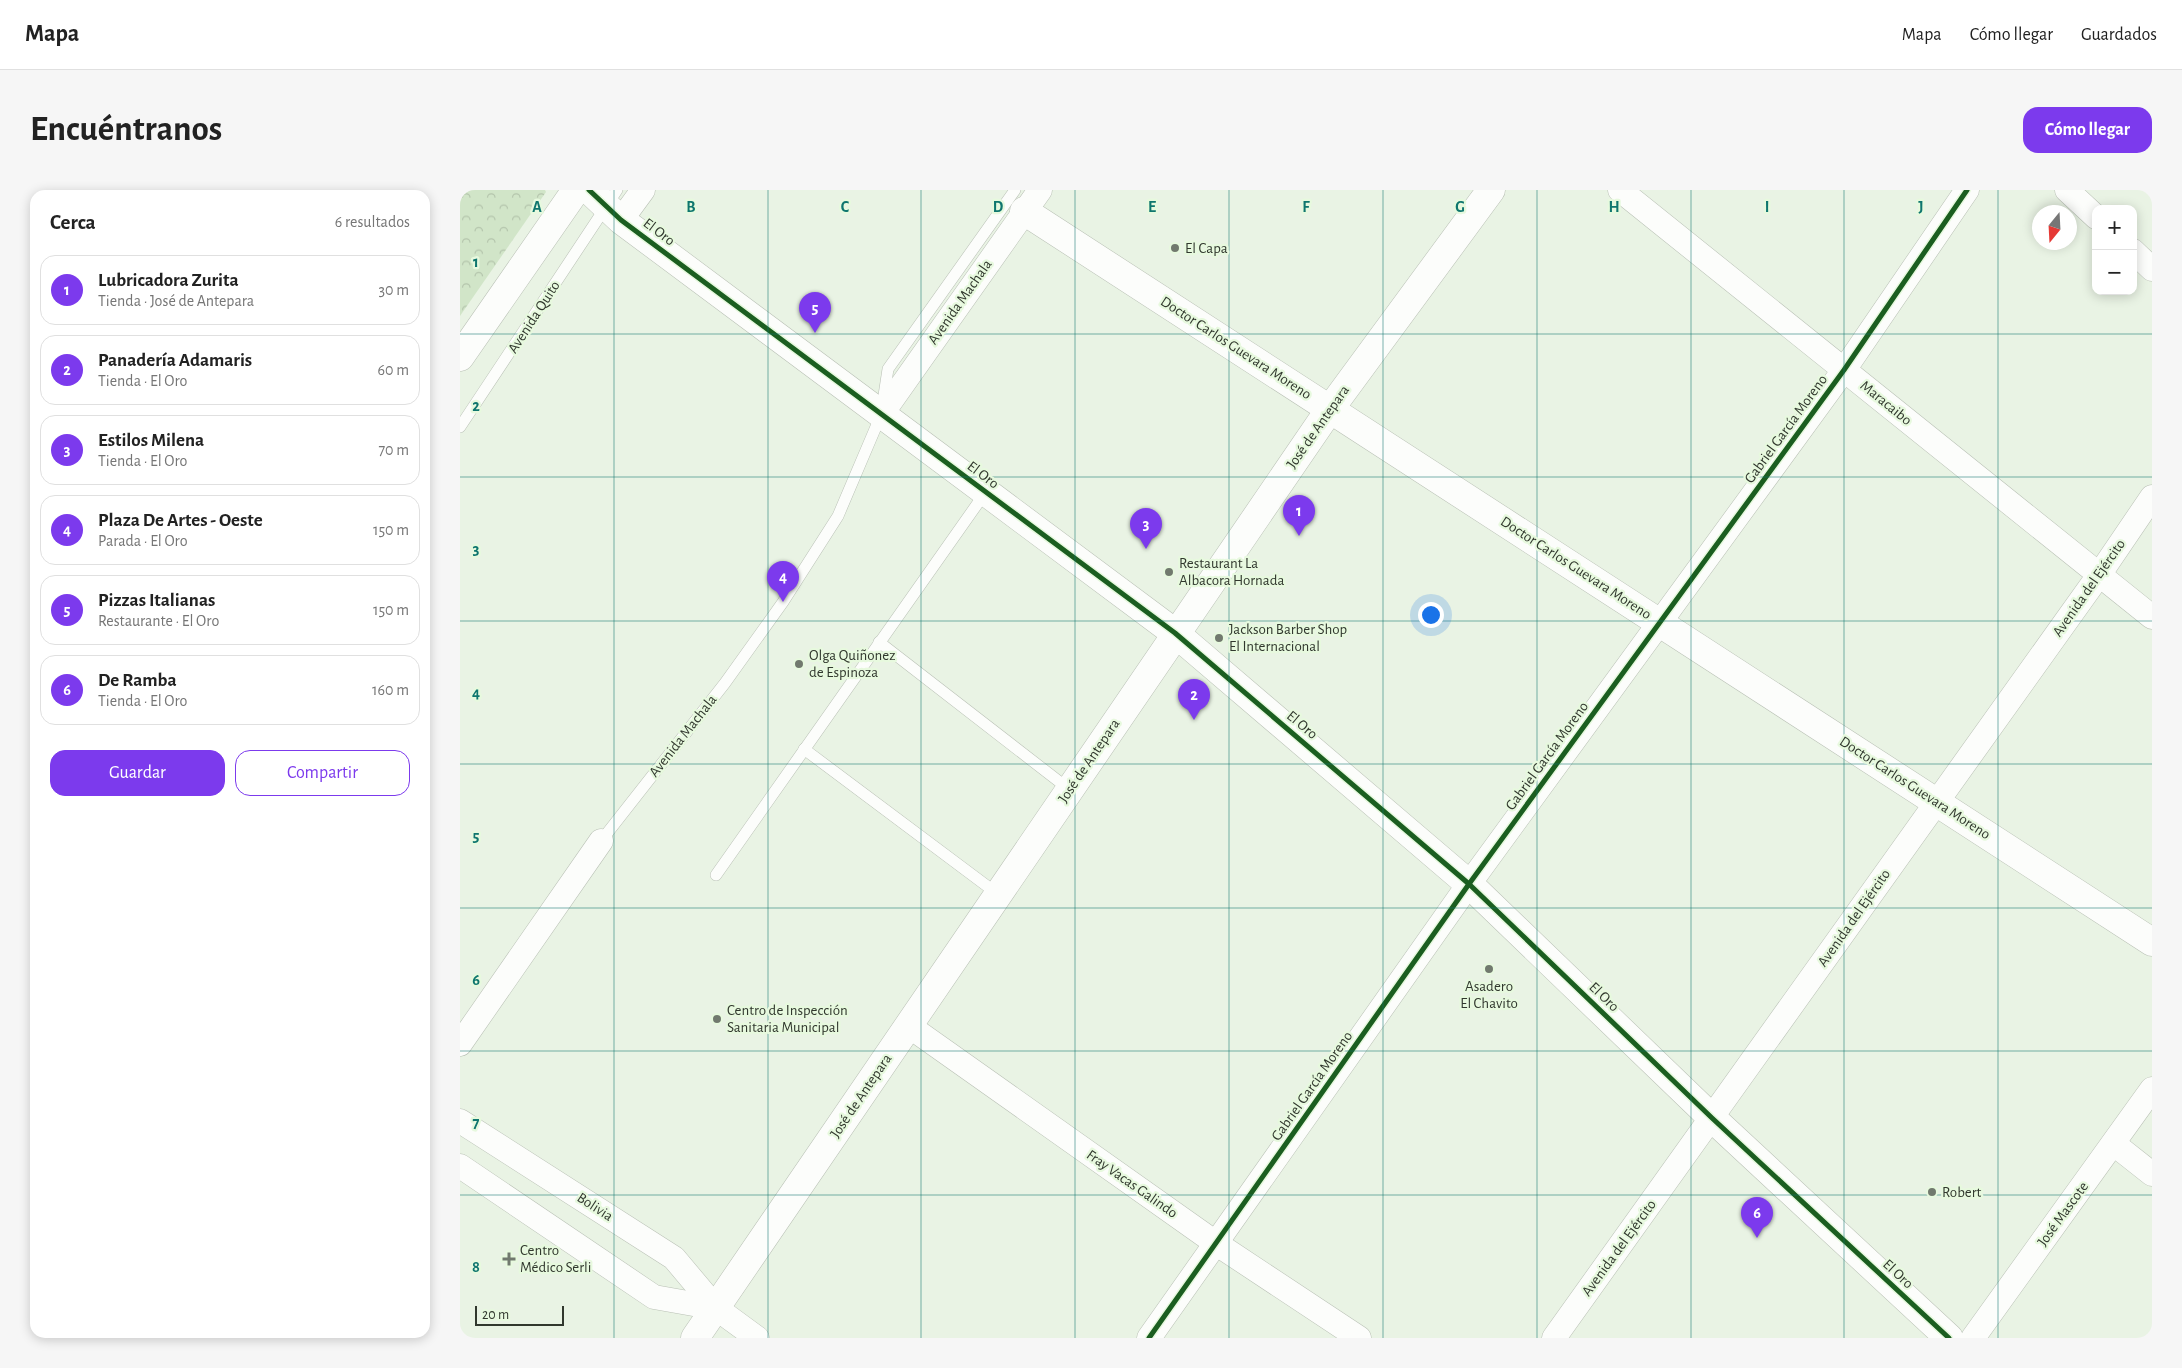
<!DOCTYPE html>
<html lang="es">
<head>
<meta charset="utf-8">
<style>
	:root { --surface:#fff; --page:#f6f6f6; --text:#222; --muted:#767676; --line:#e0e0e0; --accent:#7c3aed }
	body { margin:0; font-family:"Alegreya Sans",sans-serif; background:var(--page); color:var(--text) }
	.controls { position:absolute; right:15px; top:15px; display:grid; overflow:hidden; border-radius:10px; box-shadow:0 2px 12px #0003 }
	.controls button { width:45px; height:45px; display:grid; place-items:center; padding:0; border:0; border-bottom:1px solid var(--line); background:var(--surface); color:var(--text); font:25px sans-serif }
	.compass { position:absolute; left:1572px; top:15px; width:45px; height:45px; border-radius:50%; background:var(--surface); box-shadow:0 2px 12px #0003; rotate:198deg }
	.scale { position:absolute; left:15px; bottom:12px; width:89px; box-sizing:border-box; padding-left:5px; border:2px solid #31382e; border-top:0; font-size:14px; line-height:18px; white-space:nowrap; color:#31382e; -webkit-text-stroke:4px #e7f9de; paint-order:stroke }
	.you { position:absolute; left:970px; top:424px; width:18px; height:18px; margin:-12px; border:4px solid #fff; border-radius:50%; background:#1a73e8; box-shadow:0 0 0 8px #1a73e833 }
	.badge { display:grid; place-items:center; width:32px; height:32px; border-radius:50%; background:var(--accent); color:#fff; font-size:16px; font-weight:700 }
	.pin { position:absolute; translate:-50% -41px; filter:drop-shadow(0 1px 2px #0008) }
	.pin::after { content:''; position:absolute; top:26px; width:18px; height:15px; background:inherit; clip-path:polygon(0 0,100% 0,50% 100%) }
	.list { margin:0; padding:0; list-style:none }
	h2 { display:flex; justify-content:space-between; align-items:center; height:65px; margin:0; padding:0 20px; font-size:21px }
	h2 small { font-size:16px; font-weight:400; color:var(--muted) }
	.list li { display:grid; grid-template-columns:32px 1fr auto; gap:15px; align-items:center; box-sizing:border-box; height:70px; margin:0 10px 10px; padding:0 10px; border:1px solid var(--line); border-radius:15px }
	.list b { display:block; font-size:19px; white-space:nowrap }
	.list p { margin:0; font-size:16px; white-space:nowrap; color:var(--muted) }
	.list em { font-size:16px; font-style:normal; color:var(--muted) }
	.actions { display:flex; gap:10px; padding:15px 20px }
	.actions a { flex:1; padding:11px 0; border:1px solid var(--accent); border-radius:15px; text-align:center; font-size:18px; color:var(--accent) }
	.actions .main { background:var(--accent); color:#fff }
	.map { position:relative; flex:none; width:1692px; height:1148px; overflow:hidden; border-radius:15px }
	header { display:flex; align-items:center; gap:30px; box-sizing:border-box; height:70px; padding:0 25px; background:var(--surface); border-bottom:1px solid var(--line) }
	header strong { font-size:24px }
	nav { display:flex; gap:28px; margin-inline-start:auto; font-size:18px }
	.intro { display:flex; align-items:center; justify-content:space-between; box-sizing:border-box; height:120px; padding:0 30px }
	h1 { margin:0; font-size:35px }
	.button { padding:12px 22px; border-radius:15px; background:var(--accent); color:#fff; font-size:18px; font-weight:700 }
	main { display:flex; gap:30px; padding:0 30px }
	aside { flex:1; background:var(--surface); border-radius:15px; box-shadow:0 2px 12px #0003 }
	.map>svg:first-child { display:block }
	.park { fill:url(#park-crowns) }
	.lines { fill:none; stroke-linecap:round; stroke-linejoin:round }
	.service-casing { stroke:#b9c0b5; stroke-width:12 }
	.minor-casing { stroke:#b9c0b5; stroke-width:25 }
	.tertiary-casing { stroke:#b9c0b5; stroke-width:29 }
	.primary-casing { stroke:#b9c0b5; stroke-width:29 }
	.service { stroke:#fcfdfb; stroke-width:11 }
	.minor { stroke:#fcfdfb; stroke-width:24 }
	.tertiary { stroke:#fcfdfb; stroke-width:28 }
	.primary { stroke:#fcfdfb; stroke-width:28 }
	.cycleway-casing { stroke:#e7f9de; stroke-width:8 }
	.cycleway { stroke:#1b5e20; stroke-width:5 }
	.grid { fill:none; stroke:#0f766e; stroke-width:1; stroke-opacity:0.55 }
	.poi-dot { fill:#71796e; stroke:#e7f9de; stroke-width:2 }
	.labels { text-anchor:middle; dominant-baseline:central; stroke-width:4.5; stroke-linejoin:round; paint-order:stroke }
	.street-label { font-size:15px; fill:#31382e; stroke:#e7f9de }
	.poi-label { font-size:15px; fill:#31382e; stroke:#e7f9de; text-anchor:start }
	.grid-label { font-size:16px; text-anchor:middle; font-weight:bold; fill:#0f766e; stroke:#e7f9de; stroke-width:4.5; stroke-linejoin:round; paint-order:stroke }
</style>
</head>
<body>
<header>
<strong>Mapa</strong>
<nav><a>Mapa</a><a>Cómo llegar</a><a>Guardados</a></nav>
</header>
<div class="intro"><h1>Encuéntranos</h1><a class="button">Cómo llegar</a></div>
<main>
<aside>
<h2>Cerca<small>6 resultados</small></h2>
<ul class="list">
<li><span class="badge">1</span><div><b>Lubricadora Zurita</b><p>Tienda · José de Antepara</p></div><em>30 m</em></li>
<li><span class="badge">2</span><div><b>Panadería Adamaris</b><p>Tienda · El Oro</p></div><em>60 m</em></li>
<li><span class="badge">3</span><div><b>Estilos Milena</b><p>Tienda · El Oro</p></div><em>70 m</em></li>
<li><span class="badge">4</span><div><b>Plaza De Artes - Oeste</b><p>Parada · El Oro</p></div><em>150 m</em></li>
<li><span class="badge">5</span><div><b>Pizzas Italianas</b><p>Restaurante · El Oro</p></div><em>150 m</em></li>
<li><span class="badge">6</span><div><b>De Ramba</b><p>Tienda · El Oro</p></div><em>160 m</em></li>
</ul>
<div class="actions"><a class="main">Guardar</a><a>Compartir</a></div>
</aside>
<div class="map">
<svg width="1692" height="1148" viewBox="0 0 1692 1148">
	<defs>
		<pattern id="park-crowns" width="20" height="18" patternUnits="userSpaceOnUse" patternTransform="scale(1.25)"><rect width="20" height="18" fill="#d1e5c8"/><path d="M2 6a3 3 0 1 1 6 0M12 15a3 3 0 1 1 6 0" fill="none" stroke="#b4c5ac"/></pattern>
	</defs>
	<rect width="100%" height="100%" fill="#e9f3e4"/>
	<polygon class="park" points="0,0 85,0 86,2 0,126"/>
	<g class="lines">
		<defs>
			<g id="service">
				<polyline points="0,237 157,0"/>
				<polyline points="419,452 610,600"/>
				<polyline points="344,559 539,705"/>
				<polyline points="141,651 265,493 323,412 378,326 421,225 428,179 555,0"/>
				<polyline points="256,685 525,303"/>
			</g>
			<g id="minor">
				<polyline points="1160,0 1692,427"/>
				<polyline points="1607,0 1636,27"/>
				<polyline points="161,30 183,0"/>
				<polyline points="1673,61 1692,79"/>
				<polyline points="421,225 580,0"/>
				<polyline points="449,836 757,1054 899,1148"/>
				<polyline points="0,854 141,651"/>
				<polyline points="0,931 214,1068 256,1118 297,1148"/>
				<polyline points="1654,954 1692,984"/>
				<polyline points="0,976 194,1107 256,1118"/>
				<polyline points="689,1148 1009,694 1384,180 1507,0"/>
				<polyline points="1094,1148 1639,385 1692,307"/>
				<polyline points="1513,1148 1692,899"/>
			</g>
			<g id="tertiary">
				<polyline points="129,0 161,30 715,443 1009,694 1252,928 1489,1148"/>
				<polyline points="564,21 1692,752"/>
			</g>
			<g id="primary">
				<polyline points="0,167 116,0"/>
				<polyline points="235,1148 870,219 1031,0"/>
			</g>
		</defs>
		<use href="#service" class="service-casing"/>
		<use href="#minor" class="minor-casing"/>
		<use href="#tertiary" class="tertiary-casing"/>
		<use href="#primary" class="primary-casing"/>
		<use href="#service" class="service"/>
		<use href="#minor" class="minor"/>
		<use href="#tertiary" class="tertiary"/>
		<use href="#primary" class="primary"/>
		<defs>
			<g id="cycleway">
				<polyline points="129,0 161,30 715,443 1009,694 1252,928 1489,1148"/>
				<polyline points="689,1148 1009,694 1384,180 1507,0"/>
			</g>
		</defs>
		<use href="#cycleway" class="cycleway-casing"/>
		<use href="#cycleway" class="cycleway"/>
	</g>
	<path class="grid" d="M 154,0 L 154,1148M 308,0 L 308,1148M 461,0 L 461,1148M 615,0 L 615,1148M 769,0 L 769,1148M 923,0 L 923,1148M 1077,0 L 1077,1148M 1231,0 L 1231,1148M 1384,0 L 1384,1148M 1538,0 L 1538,1148M 0,144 L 1692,144M 0,287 L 1692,287M 0,431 L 1692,431M 0,574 L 1692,574M 0,718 L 1692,718M 0,861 L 1692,861M 0,1005 L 1692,1005"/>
	<g class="poi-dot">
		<circle cx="715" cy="58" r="5"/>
		<circle cx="709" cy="382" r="5"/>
		<circle cx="759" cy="448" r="5"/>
		<circle cx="339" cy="474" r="5"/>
		<circle cx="1029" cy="779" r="5"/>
		<circle cx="257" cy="829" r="5"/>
		<circle cx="1472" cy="1002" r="5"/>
		<path d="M46.5 1061.5h5v5h5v5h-5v5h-5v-5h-5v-5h5z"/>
	</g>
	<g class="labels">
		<g class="street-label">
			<text transform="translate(199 42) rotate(37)">El Oro</text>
			<text transform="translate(500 112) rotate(-55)">Avenida Machala</text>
			<text transform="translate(74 127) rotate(-57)">Avenida Quito</text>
			<text transform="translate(776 158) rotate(33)">Doctor Carlos Guevara Moreno</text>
			<text transform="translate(1426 213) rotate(39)">Maracaibo</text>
			<text transform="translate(858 237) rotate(-55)">José de Antepara</text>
			<text transform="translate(1326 239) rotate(-54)">Gabriel García Moreno</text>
			<text transform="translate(523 285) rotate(37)">El Oro</text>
			<text transform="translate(1116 378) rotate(33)">Doctor Carlos Guevara Moreno</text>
			<text transform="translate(1629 398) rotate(-55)">Avenida del Ejército</text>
			<text transform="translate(842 535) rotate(40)">El Oro</text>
			<text transform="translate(223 546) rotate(-52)">Avenida Machala</text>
			<text transform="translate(1087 566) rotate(-54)">Gabriel García Moreno</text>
			<text transform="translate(629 571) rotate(-56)">José de Antepara</text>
			<text transform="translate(1455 598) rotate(33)">Doctor Carlos Guevara Moreno</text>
			<text transform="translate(1394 728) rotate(-55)">Avenida del Ejército</text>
			<text transform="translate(1144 807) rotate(44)">El Oro</text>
			<text transform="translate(852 896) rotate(-55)">Gabriel García Moreno</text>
			<text transform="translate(401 906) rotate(-56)">José de Antepara</text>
			<text transform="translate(672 994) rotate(35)">Fray Vacas Galindo</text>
			<text transform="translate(135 1017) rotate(33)">Bolivia</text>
			<text transform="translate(1603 1024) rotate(-54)">José Mascote</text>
			<text transform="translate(1159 1058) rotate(-54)">Avenida del Ejército</text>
			<text transform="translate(1438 1084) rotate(43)">El Oro</text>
		</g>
		<g class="poi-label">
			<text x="725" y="58">El Capa</text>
			<text x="719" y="373">Restaurant La<tspan x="719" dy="17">Albacora Hornada</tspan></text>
			<text x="769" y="439">Jackson Barber Shop<tspan x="769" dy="17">El Internacional</tspan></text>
			<text x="349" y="465">Olga Quiñonez<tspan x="349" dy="17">de Espinoza</tspan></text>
			<text x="1029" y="796" text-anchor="middle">Asadero<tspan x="1029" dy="17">El Chavito</tspan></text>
			<text x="267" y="820">Centro de Inspección<tspan x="267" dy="17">Sanitaria Municipal</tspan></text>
			<text x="1482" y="1002">Robert</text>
			<text x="60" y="1060">Centro<tspan x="60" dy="17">Médico Serli</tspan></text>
		</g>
	</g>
	<g class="grid-label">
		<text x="77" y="22">A</text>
		<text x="231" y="22">B</text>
		<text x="385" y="22">C</text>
		<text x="538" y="22">D</text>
		<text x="692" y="22">E</text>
		<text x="846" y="22">F</text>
		<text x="1000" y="22">G</text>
		<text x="1154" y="22">H</text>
		<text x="1307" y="22">I</text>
		<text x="1461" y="22">J</text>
		<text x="16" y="77">1</text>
		<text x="16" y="221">2</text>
		<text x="16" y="364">3</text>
		<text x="16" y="508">4</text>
		<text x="16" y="651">5</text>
		<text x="16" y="795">6</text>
		<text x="16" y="938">7</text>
		<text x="16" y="1082">8</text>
	</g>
</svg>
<div class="controls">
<button>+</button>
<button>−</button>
</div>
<svg class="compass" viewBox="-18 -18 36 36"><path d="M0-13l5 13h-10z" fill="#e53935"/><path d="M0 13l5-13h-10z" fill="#767676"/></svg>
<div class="scale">20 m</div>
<div class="you"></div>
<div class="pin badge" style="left:839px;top:346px">1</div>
<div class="pin badge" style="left:734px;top:530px">2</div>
<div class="pin badge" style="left:686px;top:359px">3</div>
<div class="pin badge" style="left:323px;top:412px">4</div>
<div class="pin badge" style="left:355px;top:143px">5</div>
<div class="pin badge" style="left:1297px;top:1048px">6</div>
</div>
</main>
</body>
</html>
